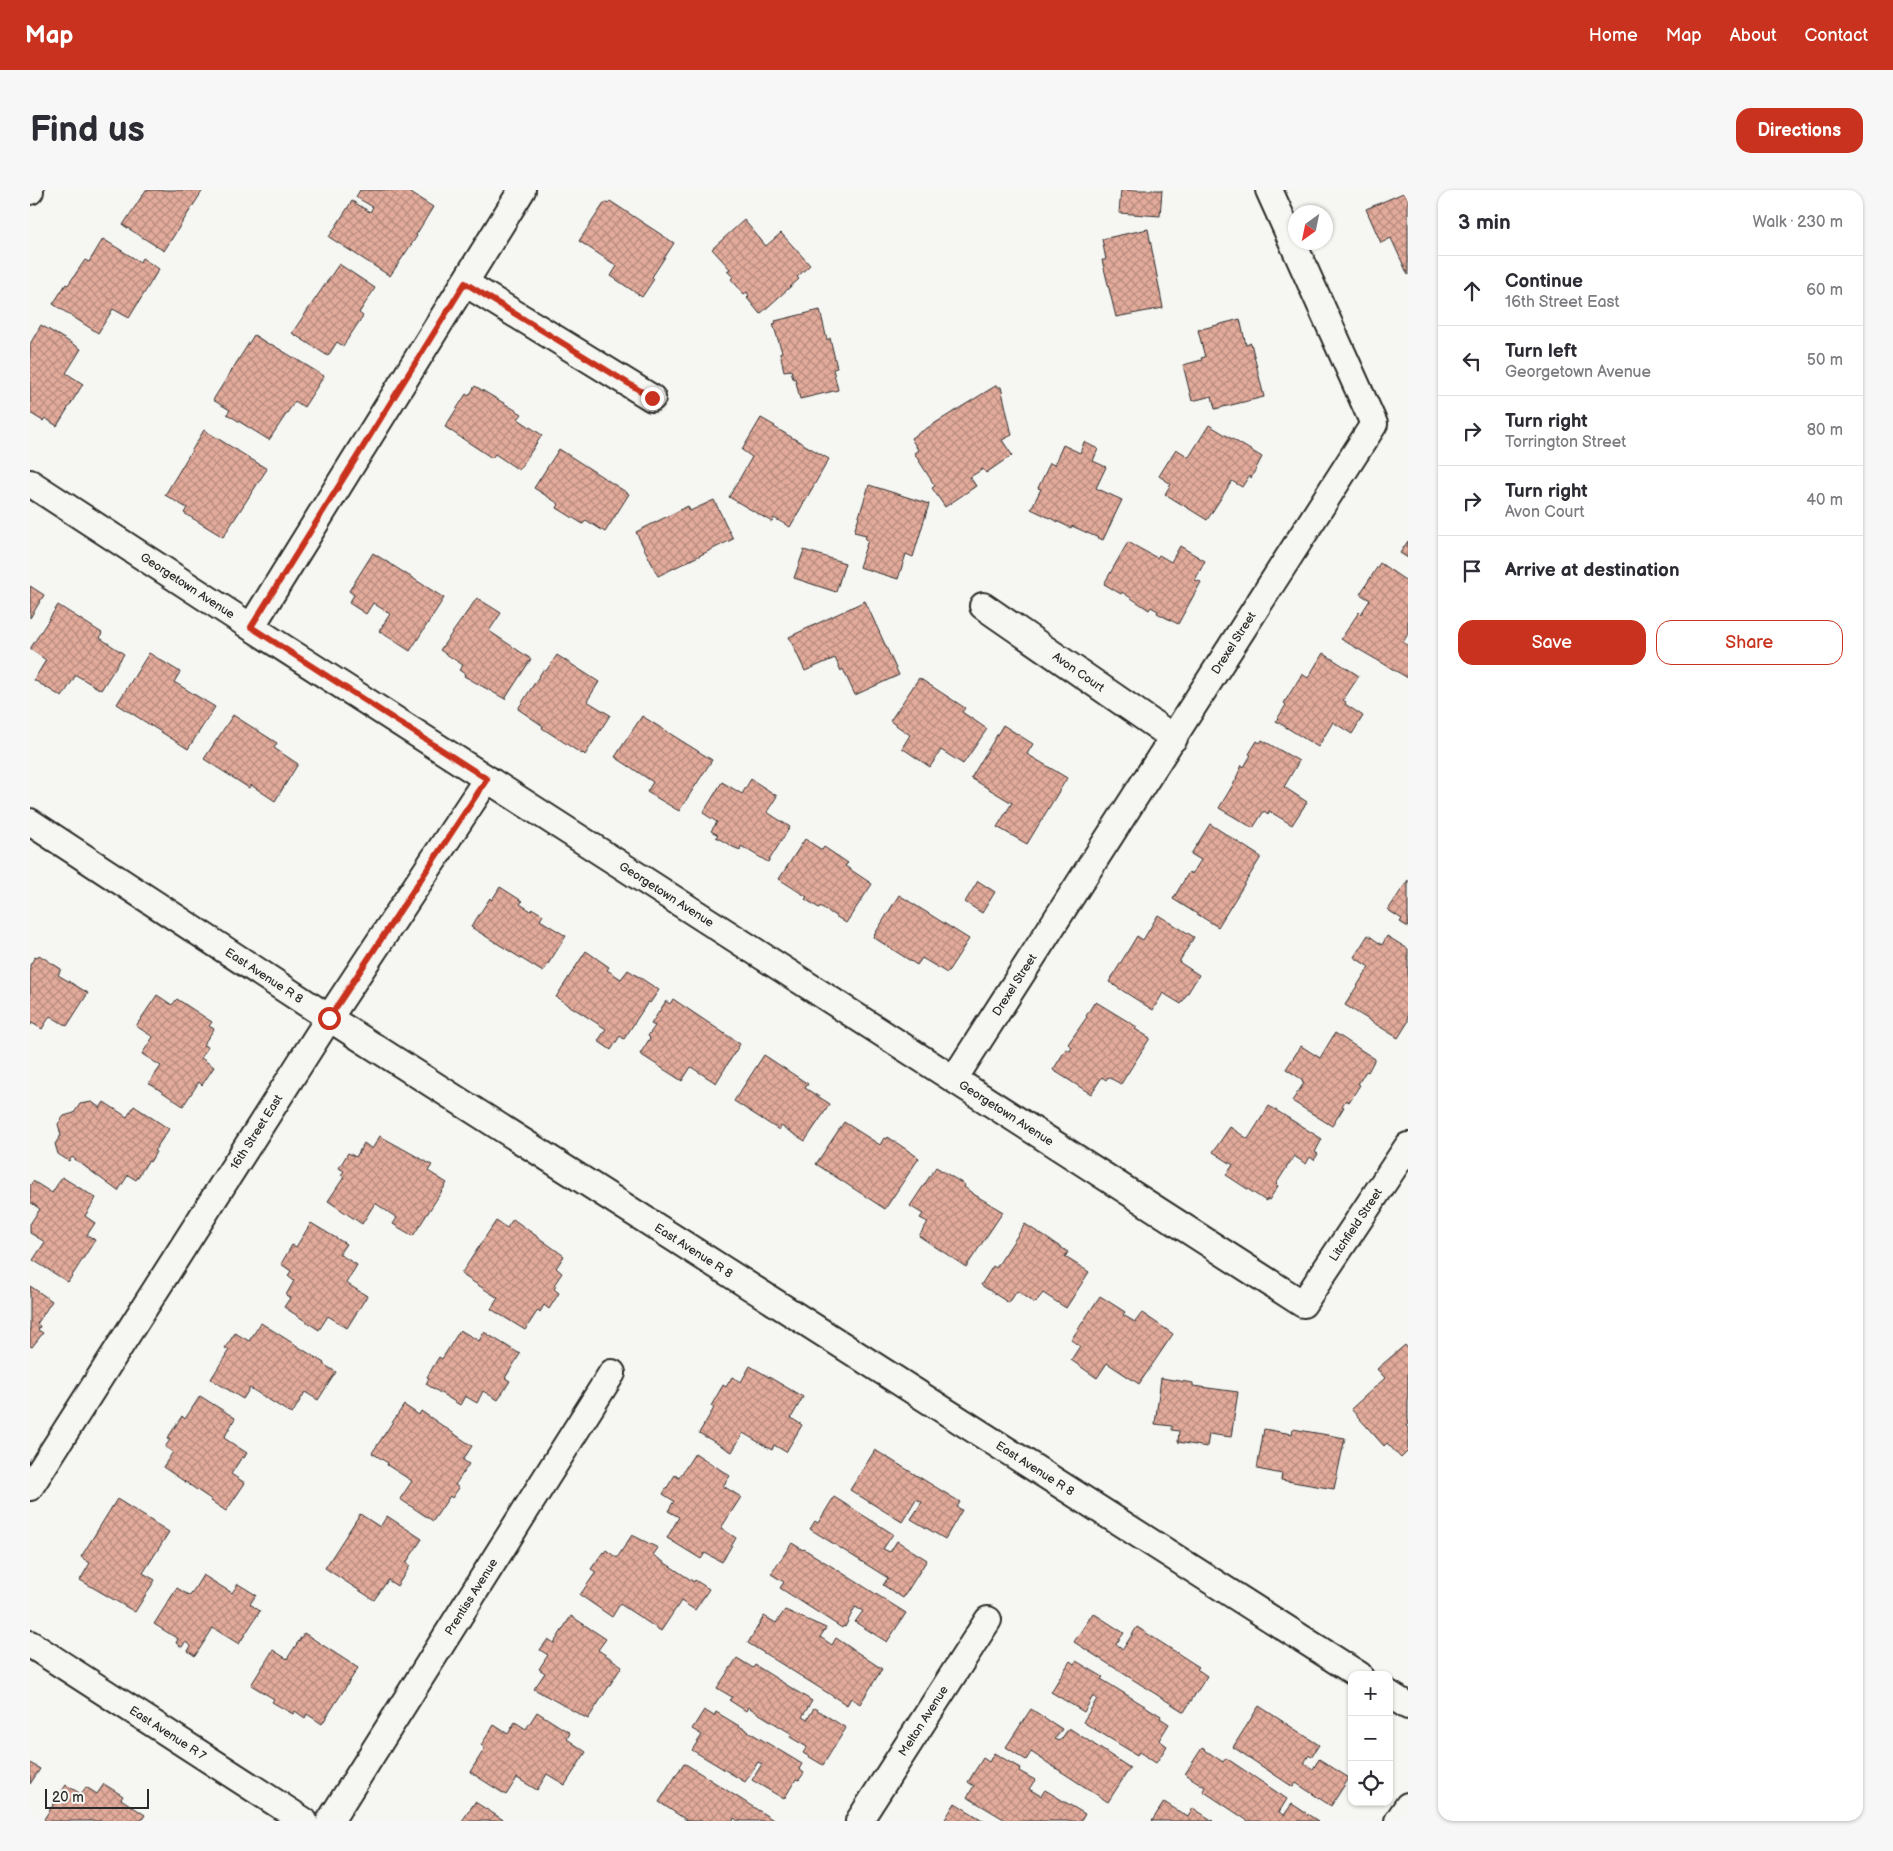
<!DOCTYPE html>
<html lang="en">
<head>
<meta charset="utf-8">
<style>
	:root { --surface:#fff; --page:#f7f7f7; --text:#2b2b33; --muted:#7c7c81; --line:#e1e1e2; --accent:#c8321e }
	body { margin:0; font-family:"Balsamiq Sans",sans-serif; background:var(--page); color:var(--text) }
	.controls { position:absolute; right:15px; bottom:15px; display:grid; overflow:hidden; border-radius:10px; box-shadow:0 1px 4px #0004 }
	.controls button { width:45px; height:45px; display:grid; place-items:center; padding:0; border:0; border-bottom:1px solid var(--line); background:var(--surface); color:var(--text); font:25px sans-serif }
	.compass { position:absolute; left:1258px; top:15px; width:45px; height:45px; border-radius:50%; background:var(--surface); box-shadow:0 1px 4px #0004; rotate:213deg }
	.scale { position:absolute; left:15px; bottom:12px; width:104px; box-sizing:border-box; padding-left:5px; border:2px solid #2b2b2b; border-top:0; font-size:14px; line-height:18px; white-space:nowrap; color:#2b2b2b; -webkit-text-stroke:4px #f6f6f2; paint-order:stroke }
	.stop { position:absolute; width:15px; height:15px; margin:-11px; border:4px solid #c8321e; border-radius:50%; background:#fff }
	.stop.end { background:#c8321e; border-color:#fff; box-shadow:0 1px 5px #0008 }
	.list { margin:0; padding:0; list-style:none }
	h2 { display:flex; justify-content:space-between; align-items:center; height:65px; margin:0; padding:0 20px; font-size:21px }
	h2 small { font-size:16px; font-weight:400; color:var(--muted) }
	.list li { display:grid; grid-template-columns:32px 1fr auto; gap:15px; align-items:center; box-sizing:border-box; height:70px; padding:0 20px; border-top:1px solid var(--line) }
	.list b { display:block; font-size:19px; white-space:nowrap }
	.list p { margin:0; font-size:16px; white-space:nowrap; color:var(--muted) }
	.list em { font-size:16px; font-style:normal; color:var(--muted) }
	.actions { display:flex; gap:10px; padding:15px 20px }
	.actions a { flex:1; padding:11px 0; border:1px solid var(--accent); border-radius:15px; text-align:center; font-size:18px; color:var(--accent) }
	.actions .main { background:var(--accent); color:#fff }
	.icon { flex:none; width:28px; height:28px; fill:none; stroke:currentColor; stroke-width:2; stroke-linecap:round; stroke-linejoin:round }
	.map { position:relative; flex:none; width:1378px; height:1631px; overflow:hidden; border-radius:15px }
	header { display:flex; align-items:center; gap:30px; box-sizing:border-box; height:70px; padding:0 25px; background:var(--accent); color:#fff }
	header strong { font-size:24px }
	nav { display:flex; gap:28px; margin-inline-start:auto; font-size:18px }
	.intro { display:flex; align-items:center; justify-content:space-between; box-sizing:border-box; height:120px; padding:0 30px }
	h1 { margin:0; font-size:35px }
	.button { padding:12px 22px; border-radius:15px; background:var(--accent); color:#fff; font-size:18px; font-weight:700 }
	main { display:flex; gap:30px; padding:0 30px }
	aside { flex:1; background:var(--surface); border-radius:15px; box-shadow:0 1px 4px #0004 }
	.map>svg:first-child { display:block }
	.building { fill:url(#building-cross-hatch); stroke:#2b2b2b }
	.lines { fill:none; stroke-linecap:round; stroke-linejoin:round }
	.street-casing { stroke:#2b2b2b; stroke-width:30 }
	.street { stroke:#f6f6f2; stroke-width:26 }
	.route { stroke:#c8321e; stroke-width:6 }
	.labels { text-anchor:middle; dominant-baseline:central; stroke-width:4; stroke-linejoin:round; paint-order:stroke }
	.street-label { font-size:12px; fill:#2b2b2b; stroke:#f6f6f2 }
</style>
</head>
<body>
<header>
<strong>Map</strong>
<nav><a>Home</a><a>Map</a><a>About</a><a>Contact</a></nav>
</header>
<div class="intro"><h1>Find us</h1><a class="button">Directions</a></div>
<main>
<div class="map">
<svg width="1378" height="1631" viewBox="0 0 1378 1631">
	<defs>
		<pattern id="building-cross-hatch" width="8" height="8" patternUnits="userSpaceOnUse" patternTransform="scale(1.25)"><rect width="8" height="8" fill="#e3ab9b"/><path d="M0 0l8 8M0 8l8-8" fill="none" stroke="#b88b7f"/></pattern>
	</defs>
	<rect width="100%" height="100%" fill="#f6f6f2"/>
	<filter id="ink" filterUnits="userSpaceOnUse"><feTurbulence type="fractalNoise" baseFrequency=".02" numOctaves="2"/><feDisplacementMap in="SourceGraphic" scale="10" xChannelSelector="R" yChannelSelector="G"/><feConvolveMatrix kernelMatrix="1 2 1 2 8 2 1 2 1" color-interpolation-filters="sRGB"/></filter>
	<g filter="url(#ink)">
		<g class="building">
			<polygon points="116,0 173,0 134,61 93,35"/>
			<polygon points="330,0 376,0 403,17 386,45 387,46 360,86 299,47 322,11 340,22 343,17 326,7"/>
			<polygon points="1091,0 1132,0 1130,26 1089,23"/>
			<polygon points="1378,1 1378,85 1361,48 1351,53 1336,19"/>
			<polygon points="580,11 644,53 622,87 624,89 612,107 581,86 587,76 549,51 575,12 578,14"/>
			<polygon points="714,30 736,56 751,43 780,75 767,87 769,89 730,124 717,108 719,106 717,102 714,104 701,89 703,87 697,81 700,79 682,59"/>
			<polygon points="1118,39 1133,118 1086,127 1072,70 1076,70 1072,49"/>
			<polygon points="73,49 110,72 112,68 129,79 99,128 83,119 68,143 23,114 36,94 38,95 55,70 59,72"/>
			<polygon points="309,74 345,98 329,123 333,126 313,156 307,152 298,166 262,143"/>
			<polygon points="790,120 797,150 800,148 807,178 803,179 808,200 770,209 765,188 763,189 761,180 754,181 750,163 752,162 743,134 746,133 745,131"/>
			<polygon points="1210,129 1216,155 1221,153 1234,207 1185,219 1182,206 1162,211 1153,175 1172,170 1171,168 1175,167 1168,140"/>
			<polygon points="11,135 51,159 36,183 53,194 27,236 15,228 13,231 0,223 0,154"/>
			<polygon points="224,145 240,155 241,154 294,186 274,217 265,211 239,250 197,224 200,220 183,210"/>
			<polygon points="967,195 968,197 971,197 982,245 972,250 982,265 956,283 953,279 940,287 946,296 915,317 902,298 905,296 884,263 888,260 881,248"/>
			<polygon points="445,196 492,224 488,229 512,245 489,280 465,264 462,268 415,237 436,204 439,206"/>
			<polygon points="731,228 745,236 744,237 799,269 760,337 744,328 742,332 699,307 722,267 712,260"/>
			<polygon points="1179,235 1232,267 1221,288 1219,286 1212,297 1202,291 1177,330 1135,304 1141,294 1129,286 1146,259 1159,267"/>
			<polygon points="174,240 237,279 193,347 154,323 157,318 135,305"/>
			<polygon points="1054,252 1068,259 1063,271 1076,277 1066,298 1092,310 1073,350 1042,336 1041,338 1001,319 1011,299 1008,298 1020,273 1024,275 1033,255 1050,263"/>
			<polygon points="529,259 599,304 575,342 556,330 553,334 527,318 529,314 504,298"/>
			<polygon points="839,295 899,314 883,367 876,364 868,389 829,377 838,350 835,349 836,345 824,342"/>
			<polygon points="684,310 703,349 628,386 606,342 658,316 660,321"/>
			<polygon points="1378,351 1378,368 1370,363"/>
			<polygon points="1098,352 1127,368 1129,365 1141,372 1150,356 1175,371 1165,390 1171,392 1148,434 1127,423 1128,421 1121,417 1119,420 1092,402 1091,404 1074,394"/>
			<polygon points="774,360 815,373 806,402 764,388"/>
			<polygon points="343,363 414,408 380,461 349,441 360,424 343,413 336,424 319,413 324,405 319,401"/>
			<polygon points="1350,373 1378,392 1378,444 1373,452 1378,455 1378,488 1311,449 1329,422 1331,424 1340,410 1330,404"/>
			<polygon points="0,396 14,405 0,428"/>
			<polygon points="447,408 471,423 459,441 501,469 475,509 434,486 435,484 429,480 433,475 410,460"/>
			<polygon points="835,411 869,485 825,505 813,479 811,481 805,468 775,481 759,447"/>
			<polygon points="28,415 72,443 70,448 94,464 71,500 46,485 32,507 4,490 16,470 0,459"/>
			<polygon points="119,463 150,482 144,492 185,517 158,559 87,514"/>
			<polygon points="1293,463 1329,486 1313,510 1316,512 1315,514 1333,526 1322,544 1303,532 1288,557 1246,531 1256,515 1254,513 1272,484 1278,488"/>
			<polygon points="527,465 569,492 557,511 580,525 555,565 553,563 552,564 512,538 513,536 488,519 513,480 516,481"/>
			<polygon points="889,488 935,518 932,522 957,539 933,574 911,560 900,577 872,558 880,545 860,531"/>
			<polygon points="203,525 247,553 244,558 268,574 245,611 221,595 219,598 174,569"/>
			<polygon points="612,526 682,570 649,621 617,602 623,592 585,567"/>
			<polygon points="973,535 1003,554 997,564 1037,588 997,654 967,637 982,613 941,588"/>
			<polygon points="1232,550 1269,571 1254,597 1277,612 1262,635 1239,621 1238,624 1234,621 1223,638 1189,618 1207,588 1206,588 1212,575 1214,577 1221,565 1219,564 1227,551 1230,553"/>
			<polygon points="721,589 747,606 737,622 760,637 738,672 711,656 710,660 703,657 686,647 688,645 681,641 687,632 673,623 692,592 712,604"/>
			<polygon points="1180,634 1231,667 1188,737 1143,709 1159,682 1162,684 1171,670 1161,664"/>
			<polygon points="775,649 792,660 794,657 818,673 815,676 842,694 816,733 790,716 789,718 775,709 777,707 749,689"/>
			<polygon points="1378,690 1378,737 1370,732 1372,729 1358,720"/>
			<polygon points="948,691 965,702 952,723 935,712"/>
			<polygon points="470,697 492,711 490,714 501,721 503,719 513,725 510,730 536,746 513,782 441,737 460,708 462,710"/>
			<polygon points="869,705 939,749 917,783 892,768 887,775 843,747"/>
			<polygon points="1128,725 1164,747 1149,772 1169,785 1151,814 1133,803 1123,820 1079,792 1107,746 1113,750"/>
			<polygon points="1338,745 1352,755 1357,746 1378,759 1378,809 1376,813 1378,814 1378,832 1368,848 1315,815 1339,777 1324,767"/>
			<polygon points="556,761 579,777 577,780 591,789 598,780 629,800 620,813 618,812 594,849 590,846 581,860 568,851 576,839 526,807"/>
			<polygon points="9,765 31,779 28,785 58,803 37,836 20,826 12,839 2,833 0,836 0,775 5,767 7,768"/>
			<polygon points="127,805 142,815 147,809 182,832 179,836 184,839 173,855 178,857 171,868 184,877 172,895 169,892 153,916 119,893 131,876 112,864 123,847 106,836"/>
			<polygon points="643,809 710,854 686,893 661,877 652,891 610,864 620,848 618,846 625,836 621,834 636,811 640,814"/>
			<polygon points="1066,812 1107,837 1105,839 1120,848 1091,894 1078,887 1076,890 1072,887 1061,904 1023,880 1036,859 1040,861 1042,857 1038,854 1057,827 1056,826 1064,813 1065,814"/>
			<polygon points="1305,843 1345,869 1338,882 1336,881 1328,894 1330,895 1319,912 1316,910 1312,916 1314,917 1302,936 1262,911 1274,893 1272,892 1273,890 1256,879 1271,856 1290,868"/>
			<polygon points="734,865 778,894 775,898 800,914 775,951 751,936 749,940 704,911"/>
			<polygon points="62,912 70,918 74,912 97,927 104,916 139,939 124,961 126,962 120,972 118,971 106,990 98,985 88,1001 42,967 39,971 28,964 25,954 31,945 28,934 34,926 44,923 50,914"/>
			<polygon points="1239,916 1292,949 1285,962 1288,964 1284,970 1280,967 1276,974 1264,966 1246,994 1248,996 1239,1010 1237,1009 1236,1011 1196,985 1203,975 1183,962 1200,937 1218,949"/>
			<polygon points="814,932 850,955 854,948 857,949 858,947 889,968 855,1019 786,974"/>
			<polygon points="350,946 402,975 398,981 417,993 383,1046 363,1034 367,1028 345,1013 332,1034 298,1011 314,987 311,985 314,981 309,978 318,963 326,967 334,953 342,959"/>
			<polygon points="906,977 935,995 934,997 945,1005 973,1022 936,1077 889,1046 898,1032 890,1028 893,1024 880,1016"/>
			<polygon points="32,987 66,1008 55,1026 65,1033 57,1045 65,1050 38,1092 3,1070 15,1052 0,1043 0,1034 10,1019 0,1012 0,996 3,991 22,1003"/>
			<polygon points="483,1029 534,1066 526,1078 532,1083 524,1095 526,1096 524,1099 529,1103 519,1119 514,1115 510,1122 508,1120 495,1140 461,1119 468,1108 431,1084 466,1031 477,1038"/>
			<polygon points="281,1033 316,1054 309,1064 327,1075 316,1093 337,1106 317,1138 298,1126 289,1140 254,1117 260,1108 256,1105 264,1091 258,1086 261,1081 251,1074 262,1055 266,1057"/>
			<polygon points="995,1034 1038,1062 1035,1067 1059,1082 1036,1118 1013,1103 1005,1113 987,1101 979,1113 951,1095 963,1076 966,1078"/>
			<polygon points="0,1096 22,1111 7,1134 10,1136 8,1140 13,1143 2,1157 0,1156"/>
			<polygon points="1070,1106 1095,1122 1093,1125 1105,1132 1112,1123 1143,1144 1109,1194 1077,1173 1067,1188 1041,1170 1050,1156 1041,1150"/>
			<polygon points="231,1133 294,1173 293,1174 306,1182 288,1210 275,1202 262,1224 220,1198 213,1209 181,1189 199,1160 195,1158 205,1143 219,1151"/>
			<polygon points="430,1140 449,1151 454,1142 490,1164 475,1188 480,1191 468,1210 453,1201 447,1213 435,1206 430,1215 396,1194 399,1188 397,1187 409,1167 412,1169"/>
			<polygon points="1375,1155 1378,1159 1378,1234 1376,1236 1378,1238 1378,1261 1371,1268 1357,1253 1354,1256 1321,1219 1355,1188 1347,1179"/>
			<polygon points="720,1176 773,1207 761,1228 772,1235 756,1262 744,1255 742,1260 713,1243 702,1262 669,1243 684,1218 681,1216 693,1195 696,1197 702,1187 711,1192"/>
			<polygon points="1131,1188 1163,1193 1163,1196 1208,1202 1201,1247 1179,1244 1177,1257 1148,1252 1149,1241 1142,1240 1142,1236 1125,1234"/>
			<polygon points="170,1206 205,1228 194,1248 217,1263 214,1268 212,1267 201,1284 215,1293 196,1321 181,1311 182,1310 133,1277 143,1262 135,1257 140,1250 137,1249 152,1226 155,1229"/>
			<polygon points="374,1215 389,1225 391,1221 442,1256 433,1270 439,1274 425,1295 429,1298 422,1308 420,1306 403,1331 370,1309 382,1291 357,1275 358,1273 342,1263"/>
			<polygon points="1234,1239 1262,1244 1263,1239 1315,1248 1304,1299 1251,1290 1252,1284 1227,1279"/>
			<polygon points="845,1260 930,1312 927,1317 932,1320 915,1349 881,1329 892,1312 886,1309 872,1332 820,1300"/>
			<polygon points="665,1263 700,1286 693,1296 711,1307 691,1338 706,1348 692,1372 675,1363 671,1369 637,1348 649,1327 638,1321 644,1311 633,1304 645,1285 649,1288"/>
			<polygon points="804,1307 863,1344 853,1359 860,1362 867,1351 897,1370 873,1408 853,1395 858,1388 780,1339 785,1331 788,1333"/>
			<polygon points="87,1309 139,1342 113,1383 125,1390 105,1422 50,1390 60,1373 51,1367"/>
			<polygon points="330,1324 350,1337 357,1326 392,1349 376,1373 380,1376 367,1396 358,1390 344,1410 295,1378"/>
			<polygon points="602,1345 628,1358 623,1365 664,1392 665,1390 679,1399 665,1420 651,1411 631,1441 590,1414 582,1427 550,1405 566,1382 561,1379 573,1362 574,1363 576,1360 587,1368"/>
			<polygon points="762,1353 773,1360 774,1359 876,1423 857,1452 825,1432 833,1421 825,1417 815,1437 813,1436 812,1438 750,1398 754,1392 741,1384"/>
			<polygon points="173,1385 202,1403 208,1394 226,1405 220,1414 230,1421 209,1454 183,1438 165,1466 158,1461 161,1456 155,1452 152,1457 146,1453 148,1449 124,1434 147,1398 160,1406"/>
			<polygon points="755,1420 796,1438 790,1447 802,1455 806,1448 852,1479 830,1514 821,1508 817,1515 718,1453 734,1426 746,1433"/>
			<polygon points="1063,1423 1094,1443 1086,1454 1093,1459 1107,1437 1169,1477 1167,1479 1177,1486 1154,1522 1044,1452"/>
			<polygon points="541,1426 576,1449 568,1460 592,1476 558,1529 504,1499 515,1483 509,1479 518,1465 510,1460 518,1449 524,1453"/>
			<polygon points="274,1443 328,1478 292,1534 277,1524 275,1528 265,1521 263,1524 242,1512 244,1509 221,1495 243,1460 257,1469"/>
			<polygon points="707,1468 723,1478 725,1475 782,1511 772,1527 777,1530 784,1518 816,1538 793,1575 773,1563 777,1557 760,1547 762,1544 718,1517 716,1521 699,1510 702,1507 687,1498"/>
			<polygon points="1040,1471 1044,1474 1046,1471 1073,1487 1071,1489 1131,1526 1130,1528 1139,1534 1129,1550 1137,1556 1126,1573 1109,1562 1107,1565 1053,1532 1067,1509 1063,1506 1054,1522 1021,1502"/>
			<polygon points="1229,1516 1289,1555 1281,1567 1279,1565 1274,1573 1283,1579 1289,1569 1319,1588 1301,1616 1266,1593 1263,1597 1203,1557"/>
			<polygon points="1001,1519 1032,1539 1025,1549 1030,1551 1039,1538 1100,1578 1078,1612 1001,1562 996,1570 976,1557"/>
			<polygon points="674,1520 684,1526 686,1522 772,1574 769,1579 774,1583 769,1590 766,1589 754,1609 722,1590 732,1574 728,1572 715,1592 662,1560 672,1545 662,1539"/>
			<polygon points="507,1522 540,1543 537,1549 556,1562 535,1595 517,1584 507,1600 487,1588 476,1605 440,1582 455,1558 451,1555 464,1535 478,1544 485,1532 496,1539"/>
			<polygon points="1172,1558 1193,1572 1196,1568 1257,1609 1249,1622 1254,1625 1262,1614 1288,1631 1218,1631 1173,1601 1175,1597 1155,1584"/>
			<polygon points="964,1563 990,1578 989,1581 1005,1590 999,1599 1011,1606 1015,1600 1055,1624 1051,1631 977,1631 937,1607 944,1596 938,1592 953,1568 959,1572"/>
			<polygon points="0,1573 10,1579 0,1594"/>
			<polygon points="654,1573 745,1631 708,1631 704,1628 703,1631 658,1631 629,1612"/>
			<polygon points="74,1594 93,1606 91,1609 115,1625 111,1631 17,1631 14,1629 36,1595 51,1604 56,1597 67,1604"/>
			<polygon points="445,1612 475,1631 432,1631"/>
			<polygon points="1134,1612 1158,1627 1163,1618 1183,1631 1122,1631"/>
			<polygon points="925,1613 954,1631 914,1631"/>
		</g>
		<g class="lines">
			<defs>
				<g id="street">
					<polyline points="0,1 0,0"/>
					<polyline points="435,93 622,208"/>
					<path id="s1" d="M 0,293 L 221,437 L 1273,1114 L 1378,956"/>
					<path id="s2" d="M 953,416 L 1144,548"/>
					<polyline points="221,437 492,0"/>
					<path id="s3" d="M 0,632 L 299,828 L 1329,1485"/>
					<path id="s4" d="M 924,889 L 1344,234 L 1239,0"/>
					<path id="s5" d="M 0,1297 L 299,828 L 457,589"/>
					<path id="s6" d="M 0,1454 L 274,1631"/>
					<polyline points="1359,1504 1378,1516"/>
					<path id="s7" d="M 300,1631 L 582,1183"/>
					<path id="s8" d="M 829,1631 L 958,1430"/>
					<polyline points="1368,1631 1378,1616"/>
				</g>
			</defs>
			<use href="#street" class="street-casing"/>
			<use href="#street" class="street"/>
		</g>
	</g>
	<g class="lines" filter="url(#ink)">
		<polyline class="route" points="299,828 457,589 221,437 435,93 622,208"/>
	</g>
	<g class="labels">
		<g class="street-label">
			<text stroke="none"><textPath href="#s1" startOffset="188">Georgetown Avenue</textPath></text>
			<text stroke="none"><textPath href="#s4" startOffset="518">Drexel Street</textPath></text>
			<text stroke="none"><textPath href="#s2" startOffset="116">Avon Court</textPath></text>
			<text stroke="none"><textPath href="#s1" startOffset="758">Georgetown Avenue</textPath></text>
			<text stroke="none"><textPath href="#s3" startOffset="280">East Avenue R 8</textPath></text>
			<text stroke="none"><textPath href="#s4" startOffset="112">Drexel Street</textPath></text>
			<text stroke="none"><textPath href="#s1" startOffset="1162">Georgetown Avenue</textPath></text>
			<text stroke="none"><textPath href="#s5" startOffset="421">16th Street East</textPath></text>
			<text stroke="none"><textPath href="#s1" startOffset="1610">Litchfield Street</textPath></text>
			<text stroke="none"><textPath href="#s3" startOffset="790">East Avenue R 8</textPath></text>
			<text stroke="none"><textPath href="#s3" startOffset="1195">East Avenue R 8</textPath></text>
			<text stroke="none"><textPath href="#s7" startOffset="265">Prentiss Avenue</textPath></text>
			<text stroke="none"><textPath href="#s8" startOffset="119">Melton Avenue</textPath></text>
			<text stroke="none"><textPath href="#s6" startOffset="164">East Avenue R 7</textPath></text>
		</g>
	</g>
</svg>
<div class="controls">
<button>+</button>
<button>−</button>
<button><svg class="icon" aria-label="locate" viewBox="0 0 24 24"><circle cx="12" cy="12" r="6"/><path d="M12 2v4M12 18v4M2 12h4M18 12h4"/></svg></button>
</div>
<svg class="compass" viewBox="-18 -18 36 36"><path d="M0-13l5 13h-10z" fill="#e53935"/><path d="M0 13l5-13h-10z" fill="#7c7c81"/></svg>
<div class="scale">20 m</div>
<div class="stop" style="left:299px;top:828px"></div>
<div class="stop end" style="left:622px;top:208px"></div>
</div>
<aside>
<h2>3 min<small>Walk · 230 m</small></h2>
<ul class="list">
<li><svg class="icon" aria-label="ahead" viewBox="0 0 24 24"><path d="M12 20V5M6 11l6-6 6 6"/></svg><div><b>Continue</b><p>16th Street East</p></div><em>60 m</em></li>
<li><svg class="icon" aria-label="left" viewBox="0 0 24 24"><path d="M17 20v-9H6M10 6l-5 5 5 5"/></svg><div><b>Turn left</b><p>Georgetown Avenue</p></div><em>50 m</em></li>
<li><svg class="icon" aria-label="right" viewBox="0 0 24 24"><path d="M7 20v-9h11M14 6l5 5-5 5"/></svg><div><b>Turn right</b><p>Torrington Street</p></div><em>80 m</em></li>
<li><svg class="icon" aria-label="right" viewBox="0 0 24 24"><path d="M7 20v-9h11M14 6l5 5-5 5"/></svg><div><b>Turn right</b><p>Avon Court</p></div><em>40 m</em></li>
<li><svg class="icon" aria-label="arrive" viewBox="0 0 24 24"><path d="M6 21V4h12l-3 4 3 4H6"/></svg><div><b>Arrive at destination</b></div></li>
</ul>
<div class="actions"><a class="main">Save</a><a>Share</a></div>
</aside>
</main>
</body>
</html>
